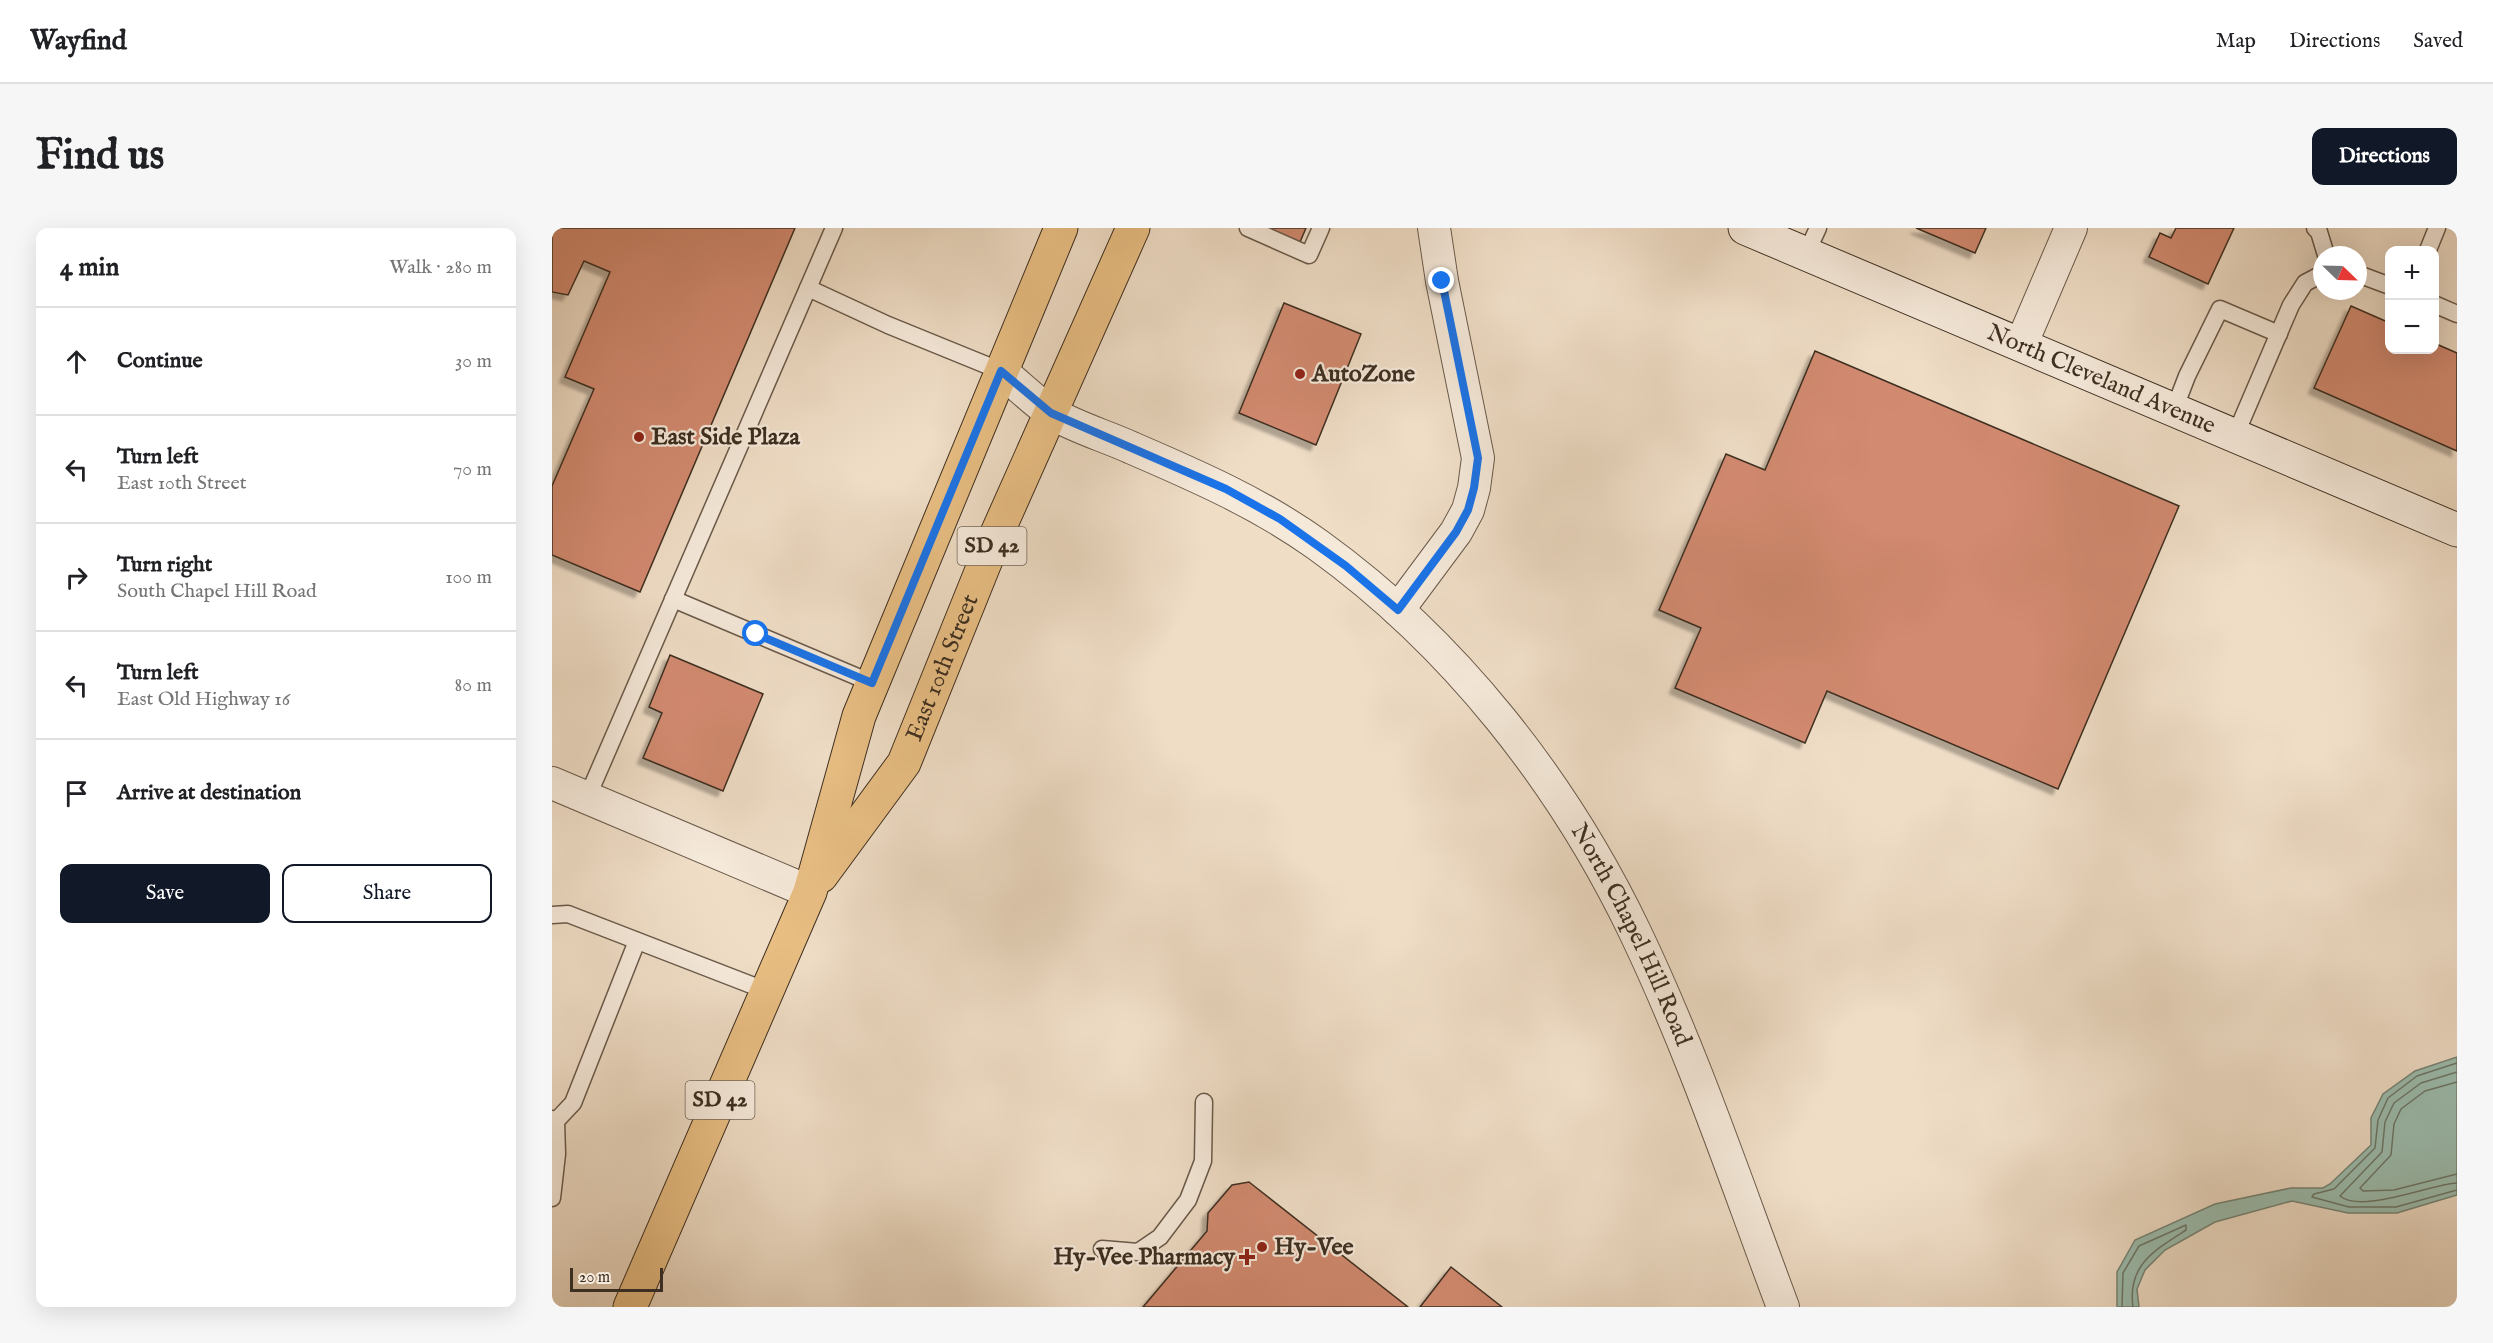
<!DOCTYPE html>
<html lang="en">
<head>
<meta charset="utf-8">
<style>
	:root { --surface:#fff; --page:#f6f6f6; --text:#202124; --muted:#757577; --line:#e0e0e0; --accent:#111827 }
	body { margin:0; font-family:"IM FELL English",serif; background:var(--page); color:var(--text) }
	.controls { position:absolute; right:18px; top:18px; display:grid; overflow:hidden; border-radius:12px; box-shadow:0 6px 24px #0002 }
	.controls button { width:54px; height:54px; display:grid; place-items:center; padding:0; border:0; border-bottom:2px solid var(--line); background:var(--surface); color:var(--text); font:30px sans-serif }
	.compass { position:absolute; left:1761px; top:18px; width:54px; height:54px; border-radius:50%; background:var(--surface); box-shadow:0 6px 24px #0002; rotate:113deg }
	.scale { position:absolute; left:18px; bottom:15px; width:93px; box-sizing:border-box; padding-left:6px; border:3px solid #3d2f21; border-top:0; font-size:16px; line-height:21px; white-space:nowrap; color:#3d2f21; -webkit-text-stroke:4px #f5e9da; paint-order:stroke }
	.stop { position:absolute; width:18px; height:18px; margin:-14px; border:4px solid #1a73e8; border-radius:50%; background:#fff }
	.stop.end { background:#1a73e8; border-color:#fff; box-shadow:0 2px 6px #0008 }
	.list { margin:0; padding:0; list-style:none }
	h2 { display:flex; justify-content:space-between; align-items:center; height:78px; margin:0; padding:0 24px; font-size:26px }
	h2 small { font-size:20px; font-weight:400; color:var(--muted) }
	.list li { display:grid; grid-template-columns:39px 1fr auto; gap:18px; align-items:center; box-sizing:border-box; height:108px; padding:0 24px; border-top:2px solid var(--line) }
	.list b { display:block; font-size:22px; white-space:nowrap }
	.list p { margin:0; font-size:20px; white-space:nowrap; color:var(--muted) }
	.list em { font-size:20px; font-style:normal; color:var(--muted) }
	.actions { display:flex; gap:12px; padding:18px 24px }
	.actions a { flex:1; padding:14px 0; border:2px solid var(--accent); border-radius:12px; text-align:center; font-size:21px; color:var(--accent) }
	.actions .main { background:var(--accent); color:#fff }
	.icon { flex:none; width:33px; height:33px; fill:none; stroke:currentColor; stroke-width:2; stroke-linecap:round; stroke-linejoin:round }
	.map { position:relative; flex:none; width:1905px; height:1079px; overflow:hidden; border-radius:12px }
	header { display:flex; align-items:center; gap:36px; box-sizing:border-box; height:84px; padding:0 30px; background:var(--surface); border-bottom:2px solid var(--line) }
	header strong { font-size:28px }
	nav { display:flex; gap:33px; margin-inline-start:auto; font-size:21px }
	.intro { display:flex; align-items:center; justify-content:space-between; box-sizing:border-box; height:144px; padding:0 36px }
	h1 { margin:0; font-size:42px }
	.button { padding:15px 27px; border-radius:12px; background:var(--accent); color:#fff; font-size:21px; font-weight:700 }
	main { display:flex; gap:36px; padding:0 36px }
	aside { flex:1; background:var(--surface); border-radius:12px; box-shadow:0 6px 24px #0002 }
	.map>svg:first-child { display:block }
	.water { fill:#9bbdaf; stroke:#758476; stroke-width:1.5 }
	.lines { fill:none; stroke-linecap:round; stroke-linejoin:round }
	.shore { stroke:#6c7668; stroke-width:1.5 }
	.building { fill:#d28a70; stroke:#3d2f21; stroke-width:1.5; filter:url(#shadow) }
	.lane-casing { stroke:#6a5a4a; stroke-width:19 }
	.street-casing { stroke:#6a5a4a; stroke-width:34 }
	.secondary-casing { stroke:#3d2f21; stroke-width:35 }
	.primary-casing { stroke:#3d2f21; stroke-width:35 }
	.lane { stroke:#f5e9da; stroke-width:16 }
	.street { stroke:#f5e9da; stroke-width:32 }
	.secondary { stroke:#f5e9da; stroke-width:33 }
	.primary { stroke:#e8be83; stroke-width:33 }
	.route { stroke:#1a73e8; stroke-width:8 }
	.poi-dot { fill:#8f2418; stroke:#f5e9da; stroke-width:2 }
	.labels { text-anchor:middle; dominant-baseline:central; stroke-width:4.5; stroke-linejoin:round; paint-order:stroke }
	.shield { fill:#f5e9da; stroke:#746758; stroke-width:1.5 }
	.shield-label { font-size:22px; font-weight:bold; fill:#3d2f21 }
	.poi-label { font-size:24px; font-weight:bold; fill:#3d2f21; stroke:#f5e9da; text-anchor:start }
	.street-label { font-size:24px; fill:#3d2f21; stroke:#f5e9da }
</style>
</head>
<body>
<header>
<strong>Wayfind</strong>
<nav><a>Map</a><a>Directions</a><a>Saved</a></nav>
</header>
<div class="intro"><h1>Find us</h1><a class="button">Directions</a></div>
<main>
<aside>
<h2>4 min<small>Walk · 280 m</small></h2>
<ul class="list">
<li><svg class="icon" aria-label="ahead" viewBox="0 0 24 24"><path d="M12 20V5M6 11l6-6 6 6"/></svg><div><b>Continue</b></div><em>30 m</em></li>
<li><svg class="icon" aria-label="left" viewBox="0 0 24 24"><path d="M17 20v-9H6M10 6l-5 5 5 5"/></svg><div><b>Turn left</b><p>East 10th Street</p></div><em>70 m</em></li>
<li><svg class="icon" aria-label="right" viewBox="0 0 24 24"><path d="M7 20v-9h11M14 6l5 5-5 5"/></svg><div><b>Turn right</b><p>South Chapel Hill Road</p></div><em>100 m</em></li>
<li><svg class="icon" aria-label="left" viewBox="0 0 24 24"><path d="M17 20v-9H6M10 6l-5 5 5 5"/></svg><div><b>Turn left</b><p>East Old Highway 16</p></div><em>80 m</em></li>
<li><svg class="icon" aria-label="arrive" viewBox="0 0 24 24"><path d="M6 21V4h12l-3 4 3 4H6"/></svg><div><b>Arrive at destination</b></div></li>
</ul>
<div class="actions"><a class="main">Save</a><a>Share</a></div>
</aside>
<div class="map">
<svg width="1905" height="1079" viewBox="0 0 1905 1079">
	<defs>
		<filter id="shadow"><feDropShadow dx="-5.5" dy="5.5" stdDeviation="1.5" flood-color="#0004"/></filter>
	</defs>
	<rect width="100%" height="100%" fill="#efddc6"/>
	<filter id="stains"><feTurbulence type="fractalNoise" baseFrequency=".00333" numOctaves="4"/><feColorMatrix values="0 0 0 0 .2 0 0 0 0 .09 0 0 0 0 .02 0 0 0 .5 -.17"/></filter>
	<radialGradient id="worn" r=".72"><stop offset=".6" stop-color="#630" stop-opacity="0"/><stop offset="1" stop-color="#630" stop-opacity=".3"/></radialGradient>
	<polygon class="water" points="1905,829 1905,967 1845,985 1796,985 1740,973 1663,994 1613,1022 1593,1042 1585,1061 1587,1079 1565,1079 1565,1044 1583,1012 1663,976 1739,960 1771,960 1778,956 1819,917 1819,890 1831,866 1863,843"/>
	<g class="lines">
		<g class="shore">
			<polyline points="1905,835 1865,848 1836,870 1826,892 1823,920 1782,961 1762,966 1760,969 1797,979 1844,979 1905,962"/>
			<path d="M 1905,844 L 1869,855 L 1842,875 L 1833,894 L 1830,924 L 1788,968 C 1810,986 1879,956 1905,955"/>
			<polyline points="1905,854 1873,863 1849,881 1842,896 1839,927 1808,960 1811,963 1842,962 1905,946"/>
			<path d="M 1570,1079 L 1571,1045 L 1587,1018 L 1634,997 L 1634,1002 C 1603,1022 1575,1037 1581,1079"/>
		</g>
	</g>
	<g class="building">
		<polygon points="0,0 243,0 88,364 0,327 0,258 42,161 13,149 58,44 32,33 16,67 0,64"/>
		<polygon points="714,0 754,0 748,14"/>
		<polygon points="1364,0 1434,0 1423,25"/>
		<polygon points="1624,0 1682,0 1656,56 1597,29 1608,5 1619,10"/>
		<polygon points="732,75 809,106 764,217 687,185"/>
		<polygon points="1799,78 1838,95 1838,122 1882,122 1882,115 1905,125 1905,223 1762,160"/>
		<polygon points="1263,123 1627,278 1506,561 1275,463 1253,515 1123,460 1149,400 1107,382 1174,226 1213,242"/>
		<polygon points="118,427 211,466 171,563 91,530 110,485 97,479"/>
		<polygon points="697,954 856,1079 591,1079 655,1003 656,985 680,957"/>
		<polygon points="899,1039 950,1079 868,1079"/>
	</g>
	<g class="lines">
		<defs>
			<g id="lane">
				<polyline points="696,0 757,27 769,0"/>
				<polyline points="1763,0 1767,4 1774,27"/>
				<polyline points="1876,22 1885,0"/>
				<polyline points="1254,26 1266,0"/>
				<polyline points="1806,46 1838,58"/>
				<polyline points="256,60 336,97 449,143"/>
				<polyline points="1882,76 1905,86"/>
				<polyline points="1622,182 1635,148 1668,81 1727,106"/>
				<polyline points="1683,208 1739,77 1753,55 1770,46"/>
				<polyline points="121,371 320,455"/>
				<polyline points="35,570 282,0"/>
				<polyline points="0,687 16,686 215,763"/>
				<polyline points="0,891 4,893 21,875 85,713"/>
				<polyline points="0,970 5,926 4,893"/>
				<polyline points="550,1021 586,1024 608,1009 636,972 651,933 652,874"/>
			</g>
			<g id="street">
				<polyline points="1469,117 1519,0"/>
				<path id="s1" d="M 449,143 C 465,156 481,172 498,184 C 522,199 554,208 580,220 C 645,248 709,276 766,317 C 902,415 1011,554 1083,704 C 1141,825 1184,954 1231,1079"/>
				<polyline points="846,382 904,304 916,282 922,260 926,230 890,53 882,0"/>
				<polyline points="0,555 258,664"/>
			</g>
			<g id="secondary">
				<path id="s2" d="M 1193,0 L 1905,302"/>
			</g>
			<g id="primary">
				<path id="s3" d="M 269,648 L 352,535 L 442,312 L 581,0"/>
				<polyline points="78,1079 258,664 307,488 509,0"/>
			</g>
		</defs>
		<use href="#lane" class="lane-casing"/>
		<use href="#street" class="street-casing"/>
		<use href="#secondary" class="secondary-casing"/>
		<use href="#primary" class="primary-casing"/>
		<use href="#lane" class="lane"/>
		<use href="#street" class="street"/>
		<use href="#secondary" class="secondary"/>
		<use href="#primary" class="primary"/>
	</g>
	<g class="lines">
		<polyline class="route" points="204,406 320,455 449,143 499,185 674,261 728,291 794,338 846,382 904,304 916,282 922,260 926,230 890,53"/>
	</g>
	<g class="poi-dot">
		<circle cx="748" cy="146" r="6"/>
		<circle cx="87" cy="209" r="6"/>
		<circle cx="710" cy="1019" r="6"/>
		<path d="M692 1020h6v6h6v6h-6v6h-6v-6h-6v-6h6z"/>
	</g>
	<g class="labels">
		<g class="shield">
			<rect x="405.5" y="299" width="69" height="38" rx="4.5"/>
			<rect x="133.5" y="853" width="69" height="38" rx="4.5"/>
		</g>
		<g class="shield-label">
			<text x="440" y="318">SD 42</text>
			<text x="168" y="872">SD 42</text>
		</g>
		<g class="poi-label">
			<text x="760" y="146">AutoZone</text>
			<text x="99" y="209">East Side Plaza</text>
			<text x="722" y="1019">Hy-Vee</text>
			<text x="683" y="1029" text-anchor="end">Hy-Vee Pharmacy</text>
		</g>
		<g class="street-label">
			<text stroke="none"><textPath href="#s2" startOffset="387">North Cleveland Avenue</textPath></text>
			<text stroke="none"><textPath href="#s3" startOffset="243">East 10th Street</textPath></text>
			<text stroke="none"><textPath href="#s1" startOffset="870">North Chapel Hill Road</textPath></text>
		</g>
	</g>
	<rect width="100%" height="100%" filter="url(#stains)"/>
	<rect width="100%" height="100%" fill="url(#worn)"/>
</svg>
<div class="controls">
<button>+</button>
<button>−</button>
</div>
<svg class="compass" viewBox="-18 -18 36 36"><path d="M0-13l5 13h-10z" fill="#e53935"/><path d="M0 13l5-13h-10z" fill="#757577"/></svg>
<div class="scale">20 m</div>
<div class="stop" style="left:204px;top:406px"></div>
<div class="stop end" style="left:890px;top:53px"></div>
</div>
</main>
</body>
</html>
